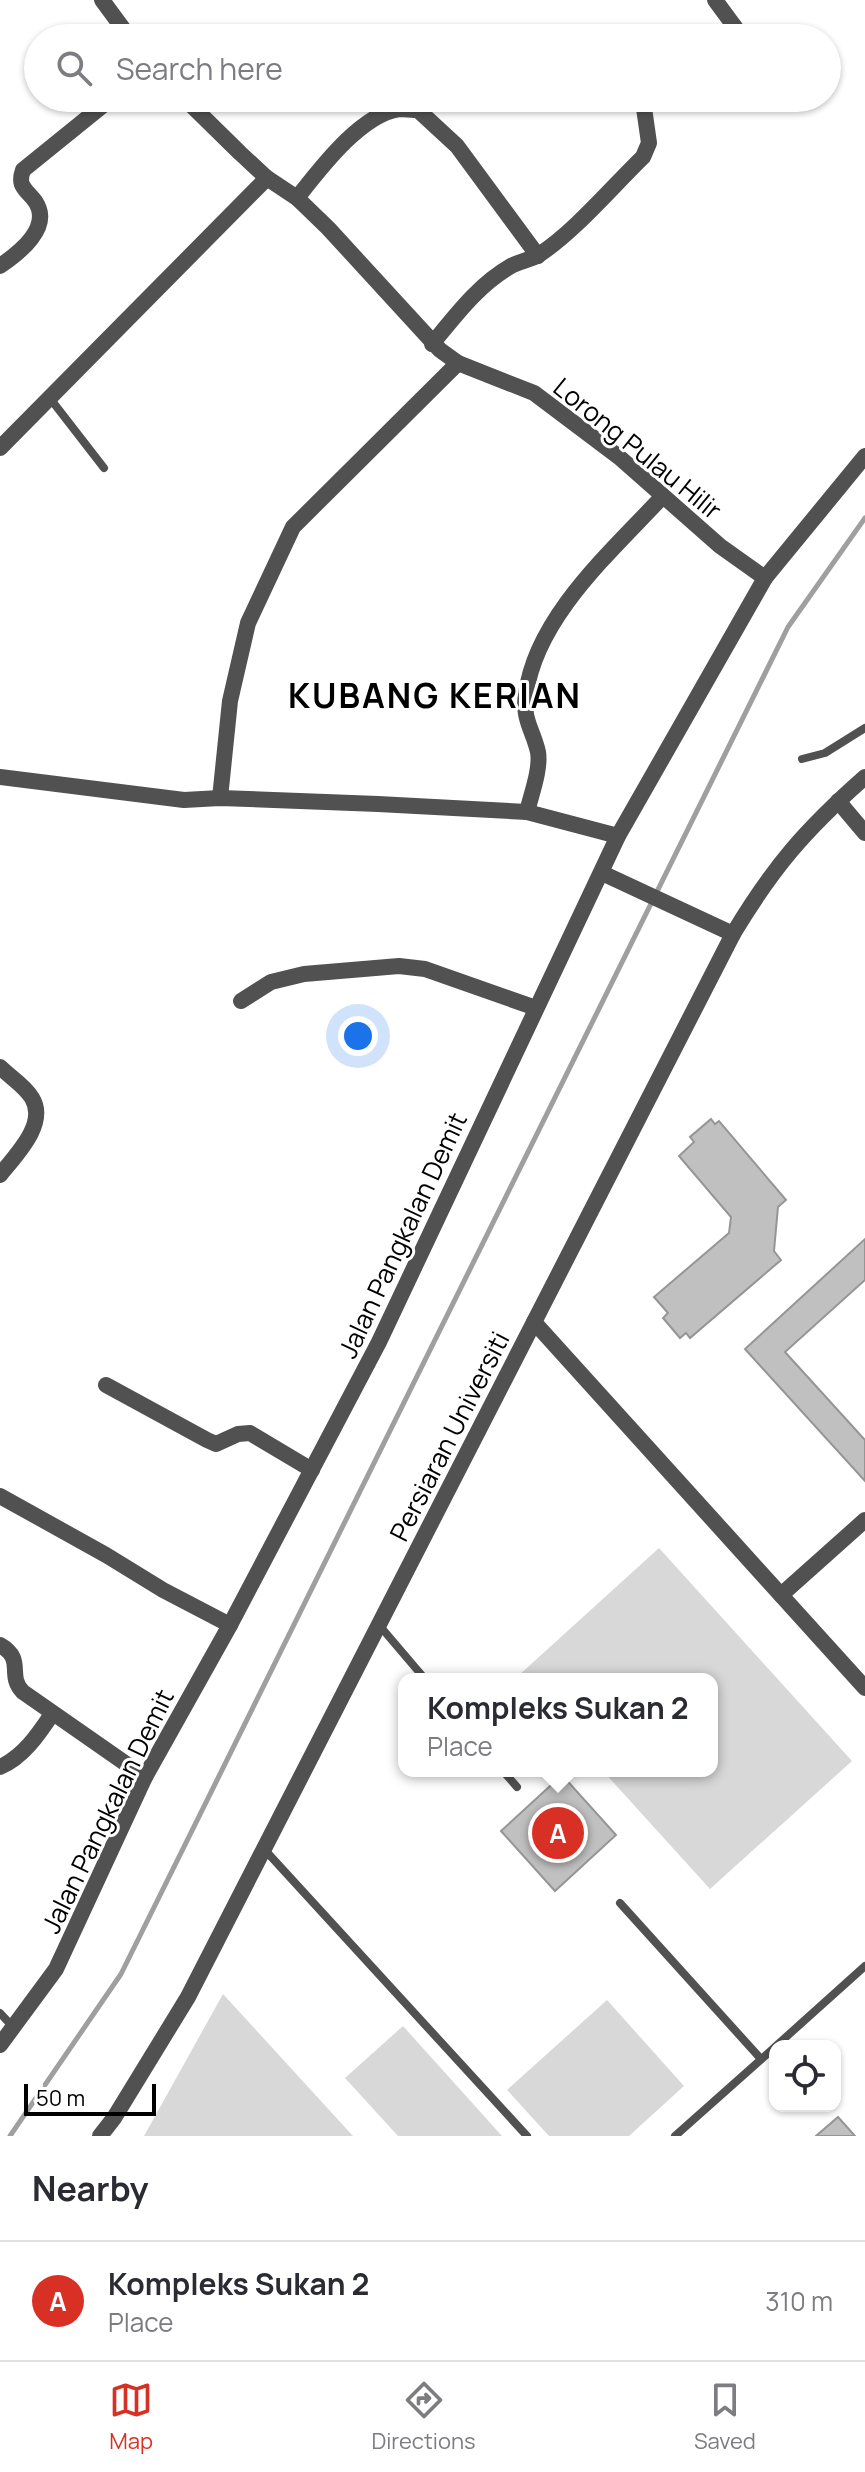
<!DOCTYPE html>
<html lang="en">
<head>
<meta charset="utf-8">
<style>
	:root { --surface:#fff; --page:#f7f7f7; --text:#2b2b33; --muted:#7c7c81; --line:#e1e1e2; --accent:#d93025 }
	body { margin:0; font-family:Manrope,sans-serif; background:var(--page); color:var(--text) }
	.controls { position:absolute; right:24px; bottom:24px; display:grid; overflow:hidden; border-radius:16px; box-shadow:0 2px 6px #0004 }
	.controls button { width:72px; height:72px; display:grid; place-items:center; padding:0; border:0; border-bottom:2px solid var(--line); background:var(--surface); color:var(--text); font:40px sans-serif }
	.scale { position:absolute; left:24px; bottom:20px; width:132px; box-sizing:border-box; padding-left:8px; border:4px solid #000; border-top:0; font-size:22px; line-height:28px; white-space:nowrap; color:#000; -webkit-text-stroke:6px #fff; paint-order:stroke }
	.you { position:absolute; left:358px; top:1036px; width:28px; height:28px; margin:-20px; border:6px solid #fff; border-radius:50%; background:#1a73e8; box-shadow:0 0 0 12px #1a73e833 }
	.badge { display:grid; place-items:center; width:52px; height:52px; border-radius:50%; background:var(--accent); color:#fff; font-size:26px; font-weight:700 }
	.pin { position:absolute; translate:-50% -50%; border:4px solid #fff; box-shadow:0 2px 8px #0006 }
	.popup { position:absolute; left:398px; top:1673px; width:320px; height:104px; box-sizing:border-box; display:grid; place-content:center; border-radius:16px; background:var(--surface); filter:drop-shadow(0 2px 6px #0005); font-size:26px; white-space:nowrap; color:var(--muted) }
	.popup b { font-size:30px; color:var(--text) }
	.popup::after { content:''; position:absolute; left:50%; top:100%; margin-left:-16px; border:16px solid transparent; border-top-color:var(--surface) }
	.list { margin:0; padding:0; list-style:none }
	h2 { display:flex; justify-content:space-between; align-items:center; height:104px; margin:0; padding:0 32px; font-size:34px }
	h2 small { font-size:26px; font-weight:400; color:var(--muted) }
	.list li { display:grid; grid-template-columns:52px 1fr auto; gap:24px; align-items:center; box-sizing:border-box; height:120px; padding:0 32px; border-top:2px solid var(--line) }
	.list b { display:block; font-size:30px; white-space:nowrap }
	.list p { margin:0; font-size:26px; white-space:nowrap; color:var(--muted) }
	.list em { font-size:26px; font-style:normal; color:var(--muted) }
	.icon { flex:none; width:44px; height:44px; fill:none; stroke:currentColor; stroke-width:2; stroke-linecap:round; stroke-linejoin:round }
	.map { position:relative; flex:none; width:865px; height:2136px; overflow:hidden }
	.search { position:absolute; background:var(--surface); box-shadow:0 2px 6px #0004; left:24px; right:24px; top:24px; height:88px; display:flex; align-items:center; gap:20px; box-sizing:border-box; padding:0 28px; border-radius:44px; color:var(--muted); font-size:30px }
	.sheet { height:224px; background:var(--surface) }
	nav { display:flex; justify-content:space-around; align-items:center; box-sizing:border-box; height:112px; border-top:2px solid var(--line); background:var(--surface); font-size:22px; color:var(--muted) }
	nav a { display:grid; justify-items:center; gap:4px }
	nav .on { color:var(--accent) }
	.map>svg:first-child { display:block }
	.green { fill:#d8d8d8 }
	.lines { fill:none; stroke-linecap:round; stroke-linejoin:round }
	.stream { stroke:#9f9f9f; stroke-width:5 }
	.building { fill:#c0c0c0; stroke:#959595; stroke-width:2 }
	.service { stroke:#515151; stroke-width:8 }
	.minor { stroke:#515151; stroke-width:16 }
	.labels { text-anchor:middle; dominant-baseline:central; stroke-width:6; stroke-linejoin:round; paint-order:stroke }
	.street-label { font-size:26px; fill:#000; stroke:#fff }
	.district-label { font-size:34px; font-weight:bold; letter-spacing:2px; fill:#000; stroke:#fff }
</style>
</head>
<body>
<div class="map">
<svg width="865" height="2136" viewBox="0 0 865 2136">
	<rect width="100%" height="100%" fill="#fff"/>
	<g class="green">
		<polygon points="659,1548 852,1761 710,1889 603,1771 712,1771 712,1679 520,1679 518,1676"/>
		<polygon points="223,1994 353,2136 144,2136"/>
		<polygon points="607,2000 684,2086 629,2136 549,2136 507,2090"/>
		<polygon points="403,2026 502,2136 398,2136 345,2078"/>
	</g>
	<g class="lines">
		<polyline class="stream" points="10,2136 121,1974 788,627 865,518"/>
	</g>
	<g class="building">
		<polygon points="711,1119 715,1124 719,1121 786,1200 778,1207 774,1251 781,1260 690,1338 686,1333 680,1338 663,1318 668,1313 654,1297 729,1233 731,1217 679,1156 694,1142 690,1137"/>
		<polygon points="865,1239 865,1280 785,1352 865,1440 865,1481 745,1349"/>
		<polygon points="562,1775 616,1835 555,1891 501,1831"/>
		<polygon points="838,2117 855,2136 816,2136"/>
	</g>
	<g class="lines">
		<g class="service">
			<polyline points="49,397 104,468"/>
			<polyline points="802,759 825,753 865,728"/>
			<polyline points="379,1625 425,1679"/>
			<polyline points="503,1771 517,1787"/>
			<polyline points="264,1849 527,2136"/>
			<polyline points="620,1903 761,2059"/>
			<polyline points="0,2013 13,2027"/>
			<polyline points="776,2046 865,1966"/>
			<polyline points="675,2136 775,2047"/>
		</g>
		<g class="minor">
			<polyline points="102,0 130,38"/>
			<polyline points="715,0 743,38"/>
			<polyline points="184,98 240,153 267,178 297,198 328,228 440,350 458,363 534,393 619,457 720,546 765,578"/>
			<path d="M 297,198 C 320,169 360,115 399,109 C 405,109 412,110 418,110 L 457,146 L 538,256"/>
			<path d="M 0,266 C 19,253 53,227 35,201 C 26,189 17,187 23,170 L 112,98"/>
			<path d="M 432,344 C 456,315 478,285 511,266 C 520,261 531,260 540,254 C 574,232 613,186 643,157 L 649,143 L 644,108"/>
			<polyline points="0,448 267,178"/>
			<polyline points="0,777 184,800 220,798 378,804 527,812 618,836"/>
			<polyline points="220,798 230,701 248,623 293,527 458,363"/>
			<polyline points="838,801 865,833"/>
			<path d="M 527,812 C 531,795 541,769 538,752 C 533,730 522,719 526,694 C 536,617 612,551 663,496"/>
			<polyline points="602,873 733,934"/>
			<polyline points="241,1001 271,982 304,974 399,966 425,969 536,1008"/>
			<path d="M 0,1067 C 10,1077 25,1086 32,1098 C 48,1124 15,1156 0,1175"/>
			<polyline points="534,1322 865,1688"/>
			<polyline points="106,1385 207,1440 216,1444 238,1434 250,1433 312,1470"/>
			<polyline points="0,1496 106,1555 163,1590 230,1625"/>
			<polyline points="781,1595 865,1520"/>
			<path d="M 0,1645 C 26,1660 6,1675 23,1692 L 145,1777"/>
			<path d="M 0,1767 C 23,1757 38,1735 52,1714"/>
			<polyline points="0,2045 56,1969 145,1777 230,1625 379,1342 618,836 765,578 865,456"/>
			<path d="M 100,2136 L 114,2118 L 188,1997 L 733,934 C 773,867 806,829 865,777"/>
		</g>
	</g>
	<g class="labels">
		<g class="street-label">
			<text transform="translate(638 448) rotate(39)">Lorong Pulau Hilir</text>
			<text transform="translate(402 1235) rotate(-65)">Jalan Pangkalan Demit</text>
			<text transform="translate(449 1436) rotate(-63)">Persiaran Universiti</text>
			<text transform="translate(107 1811) rotate(-64)">Jalan Pangkalan Demit</text>
		</g>
		<g class="district-label">
			<text x="435" y="695">KUBANG KERIAN</text>
		</g>
	</g>
</svg>
<div class="controls">
<button><svg class="icon" aria-label="locate" viewBox="0 0 24 24"><circle cx="12" cy="12" r="6"/><path d="M12 2v4M12 18v4M2 12h4M18 12h4"/></svg></button>
</div>
<div class="scale">50 m</div>
<div class="you"></div>
<div class="pin badge" style="left:558px;top:1833px">A</div>
<div class="popup"><b>Kompleks Sukan 2</b>Place</div>
<div class="search"><svg class="icon" aria-label="search" viewBox="0 0 24 24"><circle cx="10" cy="10" r="6"/><path d="M15 15l6 6"/></svg>Search here</div>
</div>
<section class="sheet">
<h2>Nearby<small></small></h2>
<ul class="list">
<li><span class="badge">A</span><div><b>Kompleks Sukan 2</b><p>Place</p></div><em>310 m</em></li>
</ul>
</section>
<nav>
<a class="on"><svg class="icon" aria-label="map" viewBox="0 0 24 24"><path d="M3 6l6-2 6 2 6-2v14l-6 2-6-2-6 2zM9 4v14M15 6v14"/></svg>Map</a>
<a><svg class="icon" aria-label="directions" viewBox="0 0 24 24"><path d="M12 3l9 9-9 9-9-9zM9 14v-3h6M13 9l2 2-2 2"/></svg>Directions</a>
<a><svg class="icon" aria-label="saved" viewBox="0 0 24 24"><path d="M7 4h10v16l-5-4-5 4z"/></svg>Saved</a>
</nav>
</body>
</html>
